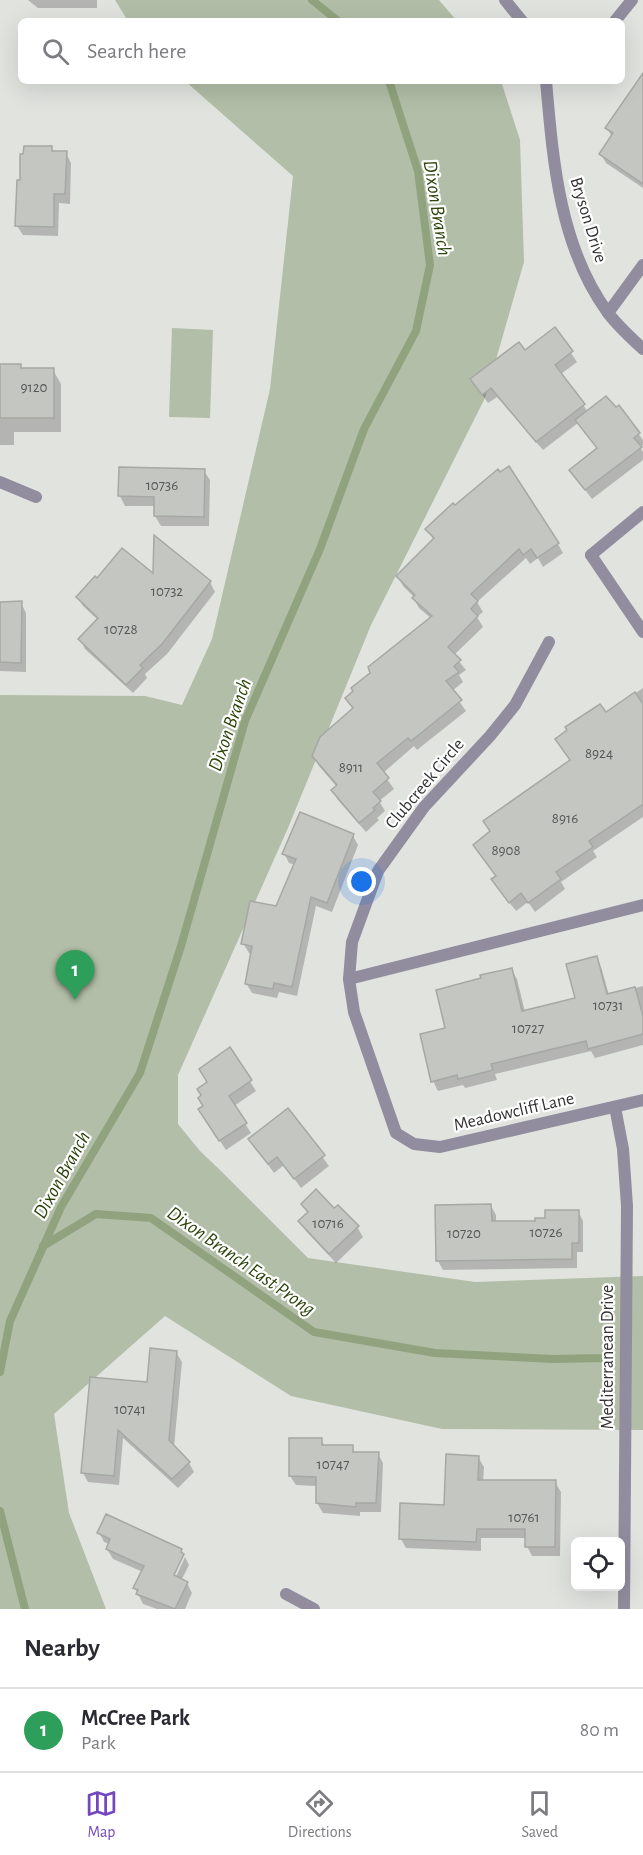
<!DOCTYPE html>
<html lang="en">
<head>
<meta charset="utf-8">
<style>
	:root { --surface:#fff; --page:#f7f7f7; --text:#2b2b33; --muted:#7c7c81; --line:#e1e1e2; --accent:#7547bf }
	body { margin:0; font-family:"Alegreya Sans",sans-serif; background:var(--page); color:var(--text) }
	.controls { position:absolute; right:18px; bottom:18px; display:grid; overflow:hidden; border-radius:9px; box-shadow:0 6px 24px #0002 }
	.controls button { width:54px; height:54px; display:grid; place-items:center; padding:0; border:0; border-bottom:2px solid var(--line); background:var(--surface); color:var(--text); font:30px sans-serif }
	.you { position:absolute; left:362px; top:882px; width:21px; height:21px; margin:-15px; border:4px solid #fff; border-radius:50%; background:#1a73e8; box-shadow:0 0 0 9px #1a73e833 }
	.badge { display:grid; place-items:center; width:39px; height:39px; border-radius:50%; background:var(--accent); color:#fff; font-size:20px; font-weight:700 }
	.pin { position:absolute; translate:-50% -50px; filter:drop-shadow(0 2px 3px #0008) }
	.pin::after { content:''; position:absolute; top:32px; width:21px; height:18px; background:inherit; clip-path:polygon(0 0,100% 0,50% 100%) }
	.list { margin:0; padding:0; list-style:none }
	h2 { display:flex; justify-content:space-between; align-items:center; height:78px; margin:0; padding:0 24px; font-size:26px }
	h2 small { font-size:20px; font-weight:400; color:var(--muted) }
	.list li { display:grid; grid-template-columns:39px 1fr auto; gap:18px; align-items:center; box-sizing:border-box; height:84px; padding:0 24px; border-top:2px solid var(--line) }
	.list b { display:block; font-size:22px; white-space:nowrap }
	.list p { margin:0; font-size:20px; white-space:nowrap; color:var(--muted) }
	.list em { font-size:20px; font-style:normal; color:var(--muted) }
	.icon { flex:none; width:33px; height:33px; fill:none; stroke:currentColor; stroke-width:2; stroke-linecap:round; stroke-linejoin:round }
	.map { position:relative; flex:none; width:643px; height:1609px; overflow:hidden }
	.search { position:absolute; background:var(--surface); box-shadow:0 6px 24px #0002; left:18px; right:18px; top:18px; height:66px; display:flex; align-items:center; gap:15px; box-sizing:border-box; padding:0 21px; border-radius:9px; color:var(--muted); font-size:22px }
	.sheet { height:162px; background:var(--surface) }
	nav { display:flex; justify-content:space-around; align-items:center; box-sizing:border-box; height:84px; border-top:2px solid var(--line); background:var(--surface); font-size:16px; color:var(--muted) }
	nav a { display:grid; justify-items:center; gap:3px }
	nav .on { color:var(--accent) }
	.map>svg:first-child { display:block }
	.green { fill:#b2bea7 }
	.shadow { fill:#0003 }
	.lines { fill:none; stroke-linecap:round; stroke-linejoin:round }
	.stream { stroke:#90a37e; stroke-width:8 }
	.building { fill:#c4c6c2; stroke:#a6a8a4; stroke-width:1.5 }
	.lane { stroke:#918d9e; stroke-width:12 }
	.street { stroke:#918d9e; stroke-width:12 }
	.labels { text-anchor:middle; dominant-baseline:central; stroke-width:4.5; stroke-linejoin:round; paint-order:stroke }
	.number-label { font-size:15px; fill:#565856 }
	.street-label { font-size:18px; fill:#323332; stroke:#fff }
	.water-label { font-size:20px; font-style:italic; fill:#2c440a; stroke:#fff }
</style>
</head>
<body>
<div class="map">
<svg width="643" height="1609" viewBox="0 0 643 1609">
	<rect width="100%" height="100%" fill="#e1e3df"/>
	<g class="green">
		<polygon points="115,0 439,0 457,21 128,21"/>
		<polygon points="185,81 501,81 520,140 524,262 485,398 371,625 288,828 178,1075 178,1124 200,1151 221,1171 308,1258 475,1282 643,1276 643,1430 442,1429 291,1396 165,1316 54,1414 69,1513 106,1609 0,1609 0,695 145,696 182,705 212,639 270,389 293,176"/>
		<polygon points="172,328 213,330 210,418 169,417"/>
	</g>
	<g class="shadow">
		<polygon points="28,0 97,0 97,8 38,8"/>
		<polygon points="643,76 643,188 606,163 601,154 612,137 607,128"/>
		<polygon points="51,148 54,153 66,153 71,163 70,204 59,203 58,236 23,235 17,226 21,182"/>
		<polygon points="555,329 577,362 561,374 588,412 615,410 618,407 643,440 643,445 640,447 643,452 643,460 592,499 577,479 598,449 578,423 543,450 497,397 488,403 472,380 525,352"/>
		<polygon points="0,365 20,366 22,369 53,370 61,384 61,432 14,432 14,445 0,445"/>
		<polygon points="204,471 210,480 209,526 161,526 155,516 156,506 125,506 120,496"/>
		<polygon points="427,529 558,544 563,553 543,567 538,558 530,564 526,558 477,602 483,612 477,617 483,627 454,655 466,670 459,675 463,682 452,691 466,711 417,750 414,746 383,773 394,789 379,801 385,811 377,818 379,820 366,832 338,800 333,790 337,787 319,766 313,756 353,709 347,698 432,619 419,608 414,599 415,598 403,586 398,576 434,540"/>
		<polygon points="154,576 210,582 215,592 167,654 145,674 147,678 133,693 85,649 80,639 98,620 83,606 78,597"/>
		<polygon points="21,603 26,613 26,672 0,671 0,604"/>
		<polygon points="643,688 643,817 593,851 597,857 561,882 565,889 535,912 528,902 516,911 499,889 497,877 571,761 606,714"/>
		<polygon points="353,836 358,845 332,912 316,906 297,996 279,992 277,998 252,993 246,983 252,954 249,953 243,943 277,908 295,865 289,863 284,853"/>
		<polygon points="596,958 601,967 609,995 643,986 643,1045 595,1058 591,1051 495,1074 497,1080 465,1088 463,1085 438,1091 433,1081 447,1029 511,969 517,979 525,1012 577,999"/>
		<polygon points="230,1050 256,1091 234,1106 251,1133 226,1150 205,1119 204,1106 209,1083"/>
		<polygon points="288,1110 329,1166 301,1188 284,1165 274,1173 250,1140"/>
		<polygon points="303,1204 334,1210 357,1227 363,1237 336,1263 306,1231 300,1222 308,1214"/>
		<polygon points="491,1206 496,1215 496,1223 537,1223 578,1211 583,1221 583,1252 577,1252 577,1268 443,1270 438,1261"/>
		<polygon points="176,1352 182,1362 174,1447 189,1463 194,1472 178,1488 123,1438 119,1485 88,1482 83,1473 149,1384"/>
		<polygon points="321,1439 325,1447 352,1447 356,1454 378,1454 383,1463 381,1512 360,1512 360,1516 323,1513 317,1503 317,1486 296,1485 290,1476"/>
		<polygon points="478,1457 484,1467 483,1482 555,1482 561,1492 560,1556 532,1556 527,1546 527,1538 481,1538 481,1551 406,1548 401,1539 446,1506"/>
		<polygon points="99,1532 181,1550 184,1556 182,1556 170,1582 173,1583 185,1557 189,1565 181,1581 187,1583 192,1593 185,1609 157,1609 143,1604 135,1588 143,1572 113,1559 107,1549 109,1544 104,1542"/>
	</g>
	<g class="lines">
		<g class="stream">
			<polyline points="312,0 338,21"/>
			<polyline points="43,1246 96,1214 151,1218 314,1332 435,1353 553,1359 606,1358"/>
			<polyline points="0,1372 10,1321 61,1207 140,1073 181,946 245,721 320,549 364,429 416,331 430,265 418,171 389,81"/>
			<polyline points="0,1511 25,1609"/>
		</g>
	</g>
	<g class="building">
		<polygon points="643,73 643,184 599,154 613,133 605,128"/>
		<polygon points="24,146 52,146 52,151 67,151 65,194 54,194 54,227 15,226 17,180 20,180 20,154 23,154"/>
		<polygon points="555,327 573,351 555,365 585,404 536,442 491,388 482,395 470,379 519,342 525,350"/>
		<polygon points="0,364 21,364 21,368 54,368 54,418 0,418"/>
		<polygon points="606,396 616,407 619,405 640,433 634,438 642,447 585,490 569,470 597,448 575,420"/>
		<polygon points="509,466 559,543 537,558 531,549 523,555 519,549 471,594 478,601 471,609 478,616 448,647 461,660 454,666 459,672 446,681 462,700 411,741 408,738 377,763 389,778 373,792 381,801 373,808 375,810 359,823 331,790 337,785 312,756 320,737 353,708 345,698 353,691 351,688 370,673 368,667 432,616 412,598 415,595 396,576 434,538 425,529 453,503 455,505 498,469 500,472"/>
		<polygon points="119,467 205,469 204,517 154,516 154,497 118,496"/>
		<polygon points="154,535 211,581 162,644 140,665 143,668 126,685 78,639 98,618 76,597 95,576 97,578 122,548 153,573"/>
		<polygon points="22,601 21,663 0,662 0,602"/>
		<polygon points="635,692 643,704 643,804 589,841 593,847 556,872 561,879 528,903 521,893 509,903 491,879 496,876 473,845 490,831 483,821 570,760 555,739 567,730 565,727 600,704 606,712"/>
		<polygon points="300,812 354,834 327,903 311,897 292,987 274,983 273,989 245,984 252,946 241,944 250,901 276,906 296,859 282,854"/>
		<polygon points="597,956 607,994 635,987 643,1016 643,1034 588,1049 586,1041 491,1064 493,1070 458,1079 457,1075 431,1082 420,1034 445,1028 436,990 481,978 480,975 512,968 522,1011 575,998 566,964"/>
		<polygon points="230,1047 252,1080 229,1096 247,1123 219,1141 198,1109 203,1106 198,1098 201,1095 197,1089 207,1082 199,1069"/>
		<polygon points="288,1108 325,1155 294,1179 277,1157 268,1164 248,1139"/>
		<polygon points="316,1189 334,1208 338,1205 359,1226 329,1254 298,1221 308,1212 301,1204"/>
		<polygon points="491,1204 492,1221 535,1221 535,1218 545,1218 545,1210 579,1210 579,1243 572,1243 572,1259 436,1261 435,1205"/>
		<polygon points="150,1348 177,1351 169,1440 190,1462 172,1479 118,1430 114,1476 81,1473 90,1377 147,1382"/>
		<polygon points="289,1438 322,1438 322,1445 353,1445 353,1452 379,1452 376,1503 356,1503 356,1507 316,1503 316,1477 289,1476"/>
		<polygon points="446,1454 479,1456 478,1480 556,1480 555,1547 525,1547 525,1529 477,1529 476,1542 399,1539 400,1503 444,1505"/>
		<polygon points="106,1514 182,1549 181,1552 184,1554 174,1575 188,1582 175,1609 136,1594 138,1590 133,1588 144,1566 106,1549 110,1539 97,1533"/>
	</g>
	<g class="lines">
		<g class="lane">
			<polyline points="608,313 643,265"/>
			<polyline points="591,555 643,632"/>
			<polyline points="349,979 643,905"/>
		</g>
		<g class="street">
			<polyline points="505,0 522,21"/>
			<polyline points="615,21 632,0"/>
			<path d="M 546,81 C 553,160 559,246 608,313 C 618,326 631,338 643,349"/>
			<polyline points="0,482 36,497"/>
			<polyline points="591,555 643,512"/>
			<polyline points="549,642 515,705 490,736 424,807 378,871 352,942 349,979 354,1012 396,1133 414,1144 440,1147 643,1100"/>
			<polyline points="615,1107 623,1149 627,1206 624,1609"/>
			<polyline points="286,1594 314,1609"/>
		</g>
	</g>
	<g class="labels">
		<g class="number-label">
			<text x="34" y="387">9120</text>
			<text x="162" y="485">10736</text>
			<text x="167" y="591">10732</text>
			<text x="121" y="629">10728</text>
			<text x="599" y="753">8924</text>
			<text x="351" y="767">8911</text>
			<text x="565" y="818">8916</text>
			<text x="506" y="850">8908</text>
			<text x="608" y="1005">10731</text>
			<text x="528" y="1028">10727</text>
			<text x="328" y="1223">10716</text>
			<text x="546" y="1232">10726</text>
			<text x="464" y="1233">10720</text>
			<text x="130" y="1409">10741</text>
			<text x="333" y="1464">10747</text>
			<text x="524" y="1517">10761</text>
		</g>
		<g class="street-label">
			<text transform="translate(588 220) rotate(73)">Bryson Drive</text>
			<text transform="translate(425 784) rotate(-50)">Clubcreek Circle</text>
			<text transform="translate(514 1112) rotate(-13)">Meadowcliff Lane</text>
			<text transform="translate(608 1357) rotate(-90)">Mediterranean Drive</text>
		</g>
		<g class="water-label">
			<text transform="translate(437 208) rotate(81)">Dixon Branch</text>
			<text transform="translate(230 725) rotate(-71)">Dixon Branch</text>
			<text transform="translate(62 1175) rotate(-61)">Dixon Branch</text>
			<text transform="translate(241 1261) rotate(35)">Dixon Branch East Prong</text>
		</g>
	</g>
</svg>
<div class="controls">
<button><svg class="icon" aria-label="locate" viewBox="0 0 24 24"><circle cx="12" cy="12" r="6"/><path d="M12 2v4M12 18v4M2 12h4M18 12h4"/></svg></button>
</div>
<div class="you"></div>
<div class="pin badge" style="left:75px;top:1000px;background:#2e9e5b">1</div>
<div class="search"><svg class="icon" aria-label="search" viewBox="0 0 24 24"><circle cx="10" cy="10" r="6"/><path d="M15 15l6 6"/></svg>Search here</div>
</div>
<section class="sheet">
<h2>Nearby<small></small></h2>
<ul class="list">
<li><span class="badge" style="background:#2e9e5b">1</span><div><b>McCree Park</b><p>Park</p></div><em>80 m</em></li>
</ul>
</section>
<nav>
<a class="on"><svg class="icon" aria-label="map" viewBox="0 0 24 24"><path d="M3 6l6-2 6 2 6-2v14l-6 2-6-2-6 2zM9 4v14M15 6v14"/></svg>Map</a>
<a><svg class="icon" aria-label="directions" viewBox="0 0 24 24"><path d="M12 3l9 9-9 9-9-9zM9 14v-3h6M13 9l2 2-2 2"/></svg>Directions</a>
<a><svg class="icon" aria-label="saved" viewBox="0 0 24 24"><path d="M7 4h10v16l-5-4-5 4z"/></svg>Saved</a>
</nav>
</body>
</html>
